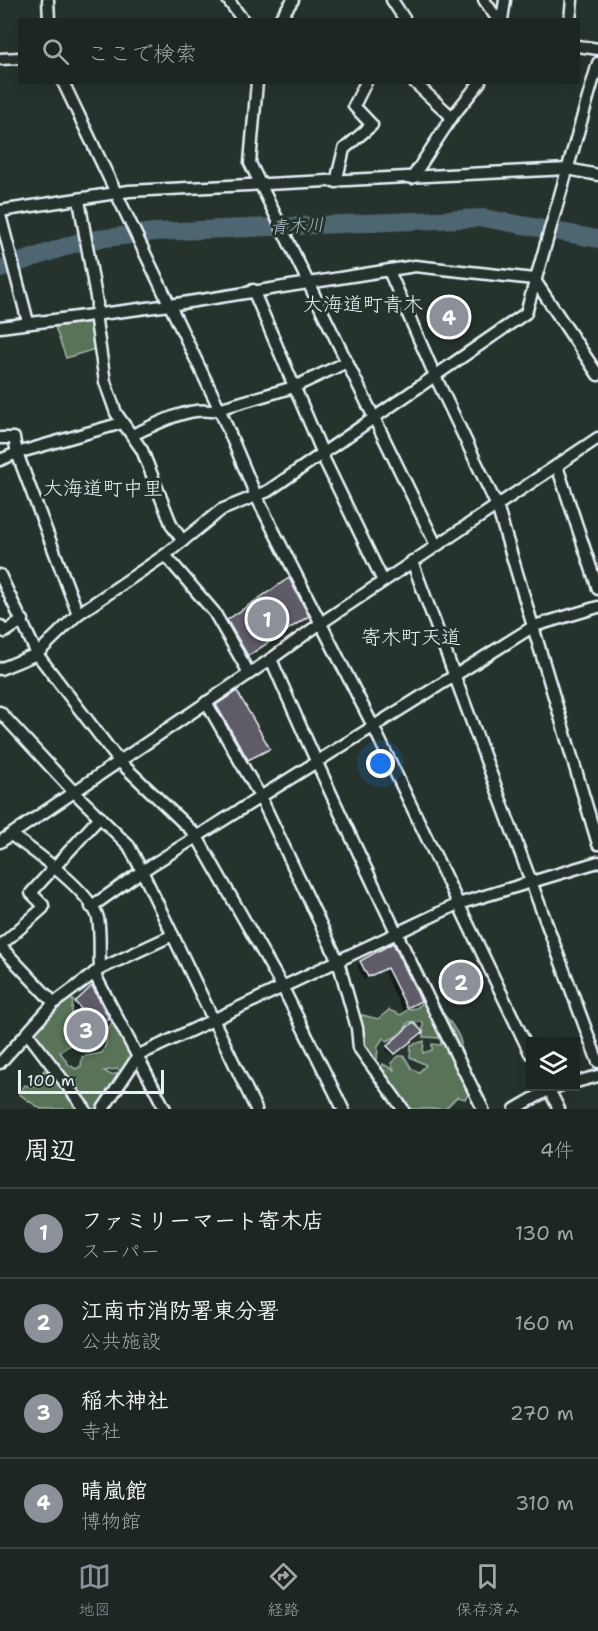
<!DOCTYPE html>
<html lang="ja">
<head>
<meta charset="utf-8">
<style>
	:root { --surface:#1c2622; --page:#252e2a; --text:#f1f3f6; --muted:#a0a5a5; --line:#3a4340; --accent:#8c9099 }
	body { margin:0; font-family:"Shantell Sans","Klee One",sans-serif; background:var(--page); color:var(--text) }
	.controls { position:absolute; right:18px; bottom:18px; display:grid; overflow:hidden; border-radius:0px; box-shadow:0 6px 24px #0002 }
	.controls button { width:54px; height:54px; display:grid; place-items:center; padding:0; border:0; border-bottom:2px solid var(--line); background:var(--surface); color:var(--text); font:30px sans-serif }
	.scale { position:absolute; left:18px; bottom:15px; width:146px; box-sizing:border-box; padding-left:6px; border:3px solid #e8f1f8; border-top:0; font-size:16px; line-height:21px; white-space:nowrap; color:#e8f1f8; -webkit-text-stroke:4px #26332d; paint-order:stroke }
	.you { position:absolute; left:381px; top:764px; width:21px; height:21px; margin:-15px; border:4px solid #fff; border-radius:50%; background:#1a73e8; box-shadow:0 0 0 9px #1a73e833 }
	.badge { display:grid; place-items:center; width:39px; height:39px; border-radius:50%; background:var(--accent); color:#fff; font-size:20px; font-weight:700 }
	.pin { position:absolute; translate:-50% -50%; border:3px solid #fff; box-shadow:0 2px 6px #0006 }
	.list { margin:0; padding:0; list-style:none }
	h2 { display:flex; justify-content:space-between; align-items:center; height:78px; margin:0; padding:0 24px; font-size:26px }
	h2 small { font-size:20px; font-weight:400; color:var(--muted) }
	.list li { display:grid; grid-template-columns:39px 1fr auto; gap:18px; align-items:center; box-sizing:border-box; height:90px; padding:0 24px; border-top:2px solid var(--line) }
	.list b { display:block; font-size:22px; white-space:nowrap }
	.list p { margin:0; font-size:20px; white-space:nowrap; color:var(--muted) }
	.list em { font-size:20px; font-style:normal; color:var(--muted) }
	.icon { flex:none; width:33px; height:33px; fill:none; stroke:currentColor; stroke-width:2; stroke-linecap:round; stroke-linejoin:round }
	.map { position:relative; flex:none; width:598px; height:1109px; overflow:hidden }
	.search { position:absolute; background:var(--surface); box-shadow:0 6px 24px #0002; left:18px; right:18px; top:18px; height:66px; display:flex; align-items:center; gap:15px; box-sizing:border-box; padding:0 21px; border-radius:0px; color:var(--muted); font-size:22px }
	.sheet { height:438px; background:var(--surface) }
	nav { display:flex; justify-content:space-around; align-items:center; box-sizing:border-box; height:84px; border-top:2px solid var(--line); background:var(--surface); font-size:16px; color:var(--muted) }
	nav a { display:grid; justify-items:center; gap:3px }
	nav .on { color:var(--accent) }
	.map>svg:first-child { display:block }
	.green { fill:#597359; stroke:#a0b2a8; stroke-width:1.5 }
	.shadow { fill:#0007 }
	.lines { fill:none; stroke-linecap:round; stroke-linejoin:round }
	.river { stroke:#4d6672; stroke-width:18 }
	.building { fill:#5e5c67; stroke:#e8f1f8; stroke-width:1.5 }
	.minor-casing { stroke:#e8f1f8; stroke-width:15 }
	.minor { stroke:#26332d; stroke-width:10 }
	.labels { text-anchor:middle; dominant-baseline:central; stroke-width:6; stroke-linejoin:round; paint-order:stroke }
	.water-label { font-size:18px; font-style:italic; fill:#aab9c2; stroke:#26332d }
	.quarter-label { font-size:20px; fill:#e8f1f8; stroke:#26332d }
</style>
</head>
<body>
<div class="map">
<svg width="598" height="1109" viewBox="0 0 598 1109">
	<rect width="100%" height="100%" fill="#26332d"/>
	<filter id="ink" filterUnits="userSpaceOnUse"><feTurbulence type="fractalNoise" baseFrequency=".0167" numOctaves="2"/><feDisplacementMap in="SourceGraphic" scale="12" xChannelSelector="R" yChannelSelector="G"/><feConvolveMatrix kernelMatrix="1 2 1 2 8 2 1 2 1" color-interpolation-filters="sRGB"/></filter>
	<g filter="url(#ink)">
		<g class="green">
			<polygon points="92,322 95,349 66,358 55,327"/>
			<path d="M 427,996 C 436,1003 461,1033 461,1044 C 461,1051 456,1055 453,1062 L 456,1070 L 462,1067 L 472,1088 L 465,1099 L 457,1097 L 445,1109 L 403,1109 L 380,1072 L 383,1064 L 394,1070 L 391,1063 L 399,1056 L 404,1056 L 412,1069 L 419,1072 L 426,1065 L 410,1057 L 411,1045 L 424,1041 L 423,1053 L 432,1050 L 432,1044 L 441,1045 L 440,1038 L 423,1037 L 423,1022 L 409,1022 L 401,1034 L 387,1041 L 383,1038 L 378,1046 L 377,1061 L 371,1062 C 361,1046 355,1033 362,1015 L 378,1019 L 389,1010 L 401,1015 L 408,1009 L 417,1008 Z"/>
			<polygon points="68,997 73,1000 71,1021 82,1036 60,1052 69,1065 76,1069 81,1066 82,1057 102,1053 106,1044 106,1032 115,1018 136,1054 121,1072 117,1069 104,1071 111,1075 118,1073 117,1080 95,1109 91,1109 33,1032 58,1003"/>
			<path d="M 44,1070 C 56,1076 64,1088 70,1099 C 72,1103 78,1106 81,1109 L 41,1109 L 19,1094 L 25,1085 L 34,1087 Z"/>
		</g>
		<g class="shadow">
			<polygon points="228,621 302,621 242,660 223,626"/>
			<polygon points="217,706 268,749 243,764 212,711"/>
			<polygon points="392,945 419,1001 403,1011 383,970 364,980 357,965"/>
			<polygon points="92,988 97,1043 88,1049 68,1021 79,1013 73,1006"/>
			<polygon points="413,1024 421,1032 392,1056 386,1049"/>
		</g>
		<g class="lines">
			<polyline class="river" points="0,269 82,241 154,232 484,218 598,239"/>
		</g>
		<g class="building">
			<polygon points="289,578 309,616 248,656 227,620"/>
			<polygon points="237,691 270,749 248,760 216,705"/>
			<polygon points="393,943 421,1001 407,1008 387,968 368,977 360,961"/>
			<polygon points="92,986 109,1018 97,1033 102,1040 92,1048 70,1017 81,1009 75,1002"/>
			<polygon points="413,1022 423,1032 395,1054 387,1046"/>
		</g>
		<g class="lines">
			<defs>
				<g id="minor">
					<polyline points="48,0 49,20"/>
					<polyline points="228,0 243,20"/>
					<polyline points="392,0 405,20"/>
					<polyline points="484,0 498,20"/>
					<polyline points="279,20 293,0"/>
					<polyline points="502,20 505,0"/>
					<polyline points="570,20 572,0"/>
					<polyline points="578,46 598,49"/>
					<polyline points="0,59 20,58"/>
					<polyline points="63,82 219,408 257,498 373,726 530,1053"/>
					<polyline points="257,82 250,163 436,545"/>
					<polyline points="414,82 452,117"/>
					<polyline points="412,178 452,117 480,82"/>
					<polyline points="336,182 344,149 372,125 354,106 366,82"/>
					<polyline points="79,200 97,303 96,321 105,382 116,413 142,450 172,526 183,541"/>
					<polyline points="0,211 129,191 568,169 598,175"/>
					<polyline points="0,215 28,322"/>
					<polyline points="389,271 436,378 497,506 598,844"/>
					<polyline points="253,290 323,454"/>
					<polyline points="0,327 170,305 415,266 534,279 598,375"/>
					<path d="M 132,435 C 155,425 186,407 211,411 L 294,387 L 345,363"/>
					<polyline points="0,438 14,438 17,453 78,614"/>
					<polyline points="322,455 383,581"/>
					<polyline points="0,460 17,453 122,423"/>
					<polyline points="557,466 598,589"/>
					<polyline points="165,555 214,612 249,673"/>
					<polyline points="412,561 598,1062"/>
					<polyline points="0,575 37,654 0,669"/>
					<polyline points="0,626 5,632 23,620"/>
					<path d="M 271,659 C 337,812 409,961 483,1109"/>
					<polyline points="206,702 260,796 338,961 357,1028 359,1048 403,1109"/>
					<polyline points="0,712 73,791 129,846 142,871 91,907"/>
					<polyline points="0,842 271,659 321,623 598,438"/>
					<polyline points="0,946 43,908 43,905 31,893 100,817"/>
					<polyline points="0,946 54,1003"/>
					<polyline points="100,969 173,935"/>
					<polyline points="94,973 165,1109"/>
					<polyline points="28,1034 85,1109"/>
					<path d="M 0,1063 L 54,1003 L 100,969 C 99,953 101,934 98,918 C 91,892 33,850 11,835"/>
					<polyline points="576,1082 598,1076"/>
					<polyline points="547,1086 559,1109"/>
					<polyline points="103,1109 139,1055 458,904 598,862"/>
					<polyline points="256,1109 142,871 534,626 598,607"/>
					<polyline points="343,1109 283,988 196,835 119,761 37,654 78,614 165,555 221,510 268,491 526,313 598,63"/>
					<polyline points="515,1109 548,1090 560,1086"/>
				</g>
			</defs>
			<use href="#minor" class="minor-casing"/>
			<use href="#minor" class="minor"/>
		</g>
	</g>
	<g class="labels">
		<g class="water-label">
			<text transform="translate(297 226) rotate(-3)">青木川</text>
		</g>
		<g class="quarter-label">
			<text x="363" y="304">大海道町青木</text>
			<text x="103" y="488">大海道町中里</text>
			<text x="411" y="637">寄木町天道</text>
		</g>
	</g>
</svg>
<div class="controls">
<button><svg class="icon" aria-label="layers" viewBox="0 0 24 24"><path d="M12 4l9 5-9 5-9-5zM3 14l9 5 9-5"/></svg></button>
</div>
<div class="scale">100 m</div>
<div class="you"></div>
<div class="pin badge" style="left:267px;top:619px">1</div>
<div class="pin badge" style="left:461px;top:982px">2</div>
<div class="pin badge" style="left:86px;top:1030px">3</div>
<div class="pin badge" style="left:449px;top:317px">4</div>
<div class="search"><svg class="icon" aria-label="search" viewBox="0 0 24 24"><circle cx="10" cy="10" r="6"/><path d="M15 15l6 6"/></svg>ここで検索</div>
</div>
<section class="sheet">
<h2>周辺<small>4件</small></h2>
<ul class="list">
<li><span class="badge">1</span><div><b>ファミリーマート寄木店</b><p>スーパー</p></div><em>130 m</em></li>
<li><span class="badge">2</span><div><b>江南市消防署東分署</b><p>公共施設</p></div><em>160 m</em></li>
<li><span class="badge">3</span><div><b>稲木神社</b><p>寺社</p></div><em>270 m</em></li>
<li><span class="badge">4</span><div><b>晴嵐館</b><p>博物館</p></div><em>310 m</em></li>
</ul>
</section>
<nav>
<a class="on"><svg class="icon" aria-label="map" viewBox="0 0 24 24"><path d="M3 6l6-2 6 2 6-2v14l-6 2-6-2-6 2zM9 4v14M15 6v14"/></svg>地図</a>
<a><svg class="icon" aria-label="directions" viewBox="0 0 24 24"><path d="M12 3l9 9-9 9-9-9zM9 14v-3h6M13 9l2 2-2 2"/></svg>経路</a>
<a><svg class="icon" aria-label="saved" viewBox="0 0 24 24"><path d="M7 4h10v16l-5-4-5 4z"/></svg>保存済み</a>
</nav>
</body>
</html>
